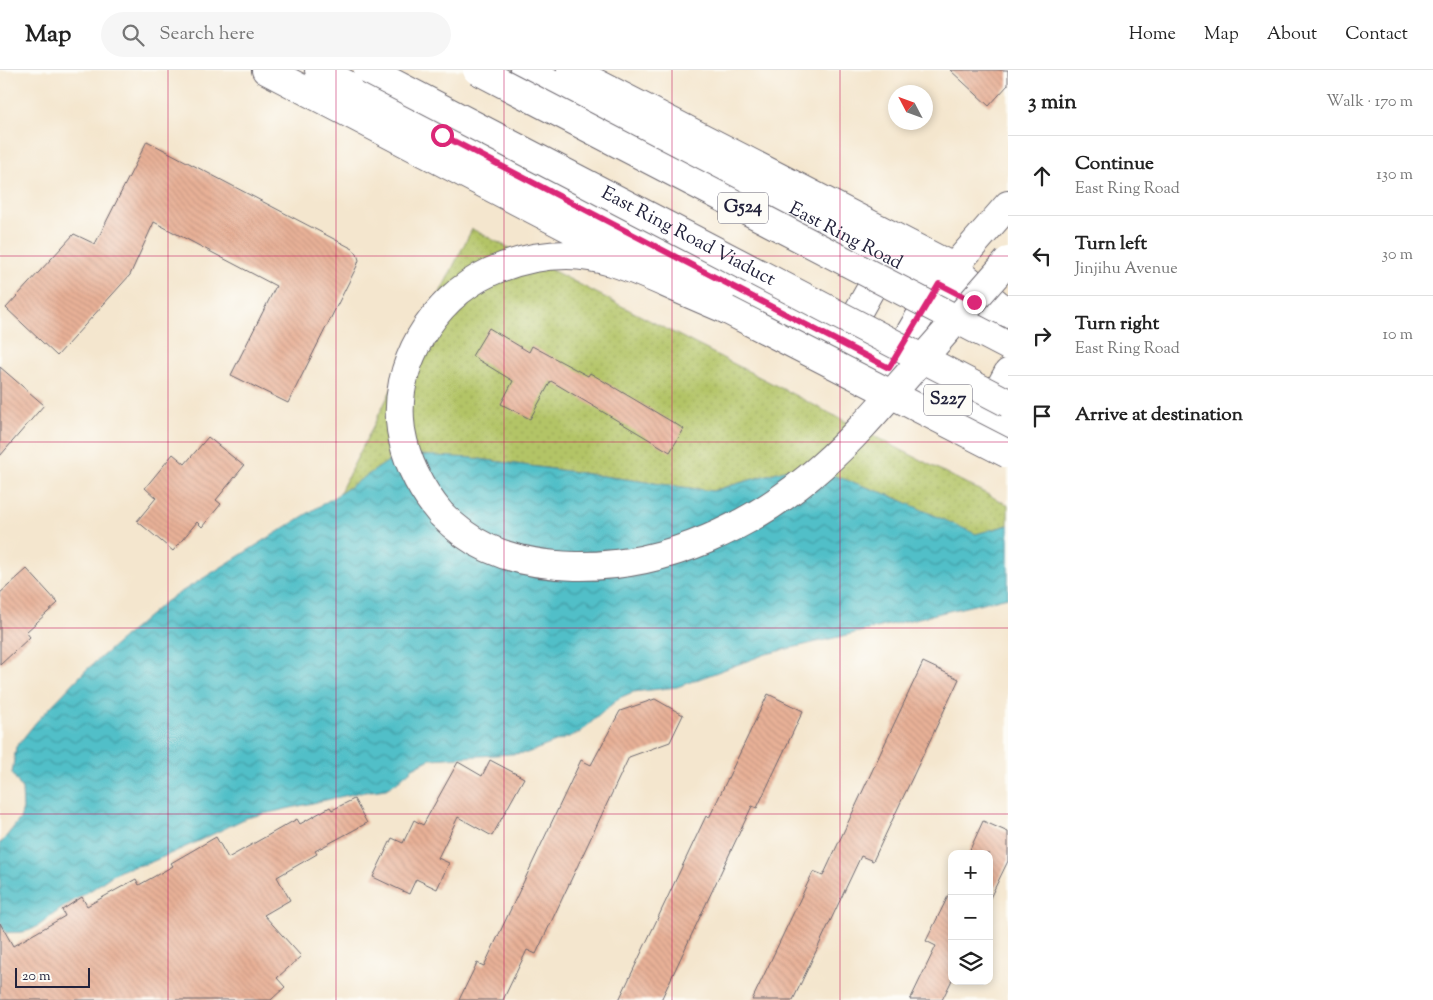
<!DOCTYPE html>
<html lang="en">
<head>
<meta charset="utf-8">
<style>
	:root { --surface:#fff; --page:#f6f6f6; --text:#222; --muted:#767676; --line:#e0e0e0 }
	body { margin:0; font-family:"Sorts Mill Goudy",serif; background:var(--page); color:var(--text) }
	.controls { position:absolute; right:15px; bottom:15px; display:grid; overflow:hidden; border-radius:10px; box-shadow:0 2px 8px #0003 }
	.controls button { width:45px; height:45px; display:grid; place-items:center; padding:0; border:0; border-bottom:1px solid var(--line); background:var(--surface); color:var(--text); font:25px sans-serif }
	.compass { position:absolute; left:888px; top:15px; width:45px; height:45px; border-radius:50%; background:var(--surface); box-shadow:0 2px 8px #0003; rotate:311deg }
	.scale { position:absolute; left:15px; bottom:12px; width:75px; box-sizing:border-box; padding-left:5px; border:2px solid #22223b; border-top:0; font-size:14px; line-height:18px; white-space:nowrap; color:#22223b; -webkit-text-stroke:4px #fdfcf7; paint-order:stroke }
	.stop { position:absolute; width:15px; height:15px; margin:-11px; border:4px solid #db2777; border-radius:50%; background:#fff }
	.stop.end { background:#db2777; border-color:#fff; box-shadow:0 1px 5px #0008 }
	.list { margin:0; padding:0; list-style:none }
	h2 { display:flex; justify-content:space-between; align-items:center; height:65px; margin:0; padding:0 20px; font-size:21px }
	h2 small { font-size:16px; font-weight:400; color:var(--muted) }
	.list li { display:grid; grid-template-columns:32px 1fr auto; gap:15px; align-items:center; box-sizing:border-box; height:80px; padding:0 20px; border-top:1px solid var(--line) }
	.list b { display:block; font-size:19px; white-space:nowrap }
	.list p { margin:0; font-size:16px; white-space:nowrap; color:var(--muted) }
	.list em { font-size:16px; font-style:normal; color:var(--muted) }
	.icon { flex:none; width:28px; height:28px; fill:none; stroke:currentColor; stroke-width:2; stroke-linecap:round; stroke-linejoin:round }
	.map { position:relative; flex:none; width:1008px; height:930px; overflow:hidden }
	header { display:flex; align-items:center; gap:30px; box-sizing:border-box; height:70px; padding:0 25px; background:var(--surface); border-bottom:1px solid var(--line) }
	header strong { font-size:24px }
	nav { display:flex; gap:28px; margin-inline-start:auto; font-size:18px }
	.search { width:350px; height:45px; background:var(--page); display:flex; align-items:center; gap:12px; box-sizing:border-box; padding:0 18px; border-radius:28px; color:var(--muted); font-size:19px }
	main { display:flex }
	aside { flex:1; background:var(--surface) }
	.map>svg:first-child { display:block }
	.grass { fill:url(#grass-dots); stroke:#6a7350 }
	.water { fill:url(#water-waves); stroke:#3a7082 }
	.building { fill:url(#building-back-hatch) }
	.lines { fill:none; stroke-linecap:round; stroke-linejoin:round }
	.primary-casing { stroke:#6c676e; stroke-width:30 }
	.trunk-casing { stroke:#6c676e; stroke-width:30 }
	.primary { stroke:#fff; stroke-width:28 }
	.trunk { stroke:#fff; stroke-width:28 }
	.trunk-bridge-casing { stroke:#6c676e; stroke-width:30; stroke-linecap:butt }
	.trunk-bridge { stroke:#fff; stroke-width:28 }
	.route { stroke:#db2777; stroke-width:6 }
	.grid { fill:none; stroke:#c2185b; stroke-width:1; stroke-opacity:0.55 }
	.labels { text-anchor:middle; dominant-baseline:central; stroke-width:4; stroke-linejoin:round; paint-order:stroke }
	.shield { fill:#fdfcf7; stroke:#646373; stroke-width:1 }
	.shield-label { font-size:18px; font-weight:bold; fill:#22223b }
	.street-label { font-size:19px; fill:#22223b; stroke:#fdfcf7 }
</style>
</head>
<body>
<header>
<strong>Map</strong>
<div class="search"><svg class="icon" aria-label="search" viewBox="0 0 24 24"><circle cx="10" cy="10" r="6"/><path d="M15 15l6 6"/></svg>Search here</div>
<nav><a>Home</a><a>Map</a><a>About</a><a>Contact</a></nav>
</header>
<main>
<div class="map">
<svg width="1008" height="930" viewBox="0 0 1008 930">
	<defs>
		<pattern id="grass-dots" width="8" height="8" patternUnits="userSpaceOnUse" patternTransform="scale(1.25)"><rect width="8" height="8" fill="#b3c466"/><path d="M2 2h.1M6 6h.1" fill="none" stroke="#9aa859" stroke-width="1.8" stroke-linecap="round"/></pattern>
		<pattern id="water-waves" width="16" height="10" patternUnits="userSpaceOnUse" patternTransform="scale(1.25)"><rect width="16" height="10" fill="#51bfc8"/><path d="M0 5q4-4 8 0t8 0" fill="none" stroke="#439ba4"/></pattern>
		<pattern id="building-back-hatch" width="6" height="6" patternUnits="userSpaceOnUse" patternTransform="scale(1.25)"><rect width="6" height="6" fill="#e8b197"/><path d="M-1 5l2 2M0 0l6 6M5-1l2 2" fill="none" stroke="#c79883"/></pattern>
	</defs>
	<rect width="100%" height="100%" fill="#fdfcf7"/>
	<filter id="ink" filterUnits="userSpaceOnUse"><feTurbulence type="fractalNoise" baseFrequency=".02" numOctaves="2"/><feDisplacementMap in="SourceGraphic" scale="10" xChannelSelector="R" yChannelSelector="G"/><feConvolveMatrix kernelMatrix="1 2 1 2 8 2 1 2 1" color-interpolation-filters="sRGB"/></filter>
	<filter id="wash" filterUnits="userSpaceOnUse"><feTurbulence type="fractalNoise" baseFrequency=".0096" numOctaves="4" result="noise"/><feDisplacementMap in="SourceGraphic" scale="20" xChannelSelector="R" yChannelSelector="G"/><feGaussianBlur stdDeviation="1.12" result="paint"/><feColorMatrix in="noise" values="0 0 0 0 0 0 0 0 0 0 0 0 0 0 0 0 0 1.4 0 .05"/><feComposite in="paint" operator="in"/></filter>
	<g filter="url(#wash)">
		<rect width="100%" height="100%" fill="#f4e6ce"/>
		<polygon class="grass" points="472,159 1008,435 1008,455 976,465 889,425 788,399 712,421 472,388 339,424"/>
		<path class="water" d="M 399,384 L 472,388 L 712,421 L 788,399 L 830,404 L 889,425 L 976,464 L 1008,455 L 1008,527 L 766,584 L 677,617 L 633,622 L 619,628 L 579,663 L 527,683 L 430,689 L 413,698 L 397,712 L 386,719 L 357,723 L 246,748 C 214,764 182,779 149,793 C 139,796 128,797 120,801 C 109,806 101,814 91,820 C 80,827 69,833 58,841 C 49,847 41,856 30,860 C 20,864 8,861 0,864 L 0,772 L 1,773 L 20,749 L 23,739 L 22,719 L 12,703 L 16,677 L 37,651 L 85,601 L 165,532 L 339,424 Z"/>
		<g id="blocks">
			<g class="building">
				<polygon points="950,0 1008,0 1008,15 989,36"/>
				<polygon points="147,71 353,179 357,184 359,190 357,196 288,333 231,305 276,216 154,152 130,205 57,286 6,238 74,164 95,174"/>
				<polygon points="489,258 529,282 532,276 588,306 590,303 684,359 670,382 551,311 530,349 501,334 513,311 472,286"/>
				<polygon points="0,297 44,335 0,386"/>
				<polygon points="208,367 244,396 216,430 221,434 202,457 197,452 173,481 137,451 156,428 145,418 173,384 185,394"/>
				<polygon points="27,499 58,533 26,562 30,567 0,595 0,523"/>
				<polygon points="923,592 959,609 873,791 861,786 793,930 752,930 813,802 823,806"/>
				<polygon points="768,624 803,641 757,738 752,736 661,930 619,930 706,746 709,748"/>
				<polygon points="655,629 683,645 670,672 629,687 536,884 527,880 503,930 459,930 477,893 484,896 581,690 591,695 620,641"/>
				<polygon points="490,690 524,708 492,766 458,747 438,788 449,793 437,819 416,809 409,824 373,807 392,768 403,773 414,750 423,755 458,692 482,706"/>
				<polygon points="354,729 367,753 315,781 317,784 277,807 290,830 264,845 301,886 277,908 285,917 271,930 0,930 0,853 13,876 65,846 62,840 82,827 87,836 136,809 139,815 173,796 171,793 216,767 228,788 297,749 300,754 330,737 332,740"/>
				<polygon points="983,751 1008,762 1008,791 989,830 989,784 968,784"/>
				<polygon points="952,818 952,910 942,930 910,930 936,876 926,871"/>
			</g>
		</g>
	</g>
	<g filter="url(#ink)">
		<use href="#blocks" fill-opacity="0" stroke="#6c676e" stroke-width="1"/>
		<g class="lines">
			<defs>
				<g id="primary">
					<polyline points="319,0 1008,361"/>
					<path id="s1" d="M 524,0 L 994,243"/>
					<polyline points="841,272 888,188"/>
					<polyline points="890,297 939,214 1008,135"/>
					<polyline points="984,347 1008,303"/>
				</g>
				<g id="trunk">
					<polyline points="266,0 590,169 690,194"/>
					<polyline points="571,0 953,197 1008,243"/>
					<path d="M 441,444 C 421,420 406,391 401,360 C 392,296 432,229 490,202 C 514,191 541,185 567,185 C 602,185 633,199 665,213 C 685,222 706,231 727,240"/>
				</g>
			</defs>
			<use href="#primary" class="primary-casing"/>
			<use href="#trunk" class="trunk-casing"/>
			<use href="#primary" class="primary"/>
			<use href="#trunk" class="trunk"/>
			<defs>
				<g id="trunk-bridge">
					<path id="s2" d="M 368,0 L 1008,333"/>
					<polyline points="477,0 1008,276"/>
					<polyline points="727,240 1008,384"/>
					<path d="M 441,444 C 448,451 456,458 464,464 C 495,487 537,495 575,496 C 666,498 756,455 822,396 C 856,366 885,331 915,297 C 946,262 977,226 1008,191"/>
				</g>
			</defs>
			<use href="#trunk-bridge" class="trunk-bridge-casing"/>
			<use href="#trunk-bridge" class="trunk-bridge"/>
		</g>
	</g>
	<g class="lines" filter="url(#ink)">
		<polyline class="route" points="442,65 889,298 939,214 974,232"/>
	</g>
	<path class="grid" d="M 168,0 L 168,930M 336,0 L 336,930M 504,0 L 504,930M 672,0 L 672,930M 840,0 L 840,930M 0,186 L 1008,186M 0,372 L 1008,372M 0,558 L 1008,558M 0,744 L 1008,744"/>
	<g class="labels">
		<g class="shield">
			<rect x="718" y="122.5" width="50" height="31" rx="4"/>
			<rect x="924" y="314.5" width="48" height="31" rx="4"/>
		</g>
		<g class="shield-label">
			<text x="743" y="138">G524</text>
			<text x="948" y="330">S227</text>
		</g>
		<g class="street-label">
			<text stroke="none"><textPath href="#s2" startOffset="361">East Ring Road Viaduct</textPath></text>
			<text stroke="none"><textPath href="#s1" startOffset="362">East Ring Road</textPath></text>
		</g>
	</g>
</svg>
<div class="controls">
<button>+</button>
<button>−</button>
<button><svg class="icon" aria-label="layers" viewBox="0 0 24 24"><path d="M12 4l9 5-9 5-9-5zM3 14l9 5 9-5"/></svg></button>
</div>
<svg class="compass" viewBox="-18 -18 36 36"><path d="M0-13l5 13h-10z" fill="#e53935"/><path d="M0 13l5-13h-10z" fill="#767676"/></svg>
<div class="scale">20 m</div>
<div class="stop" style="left:442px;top:65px"></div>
<div class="stop end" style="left:974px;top:232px"></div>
</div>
<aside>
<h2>3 min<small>Walk · 170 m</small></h2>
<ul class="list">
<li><svg class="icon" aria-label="ahead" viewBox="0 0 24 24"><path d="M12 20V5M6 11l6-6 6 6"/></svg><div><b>Continue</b><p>East Ring Road</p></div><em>130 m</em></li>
<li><svg class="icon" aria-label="left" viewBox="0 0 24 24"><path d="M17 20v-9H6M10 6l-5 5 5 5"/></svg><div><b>Turn left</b><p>Jinjihu Avenue</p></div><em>30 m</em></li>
<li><svg class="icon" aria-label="right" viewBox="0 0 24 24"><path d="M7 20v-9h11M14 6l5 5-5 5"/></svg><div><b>Turn right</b><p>East Ring Road</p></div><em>10 m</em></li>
<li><svg class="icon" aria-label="arrive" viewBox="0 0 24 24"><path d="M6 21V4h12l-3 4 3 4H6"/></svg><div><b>Arrive at destination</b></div></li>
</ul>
</aside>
</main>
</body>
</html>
